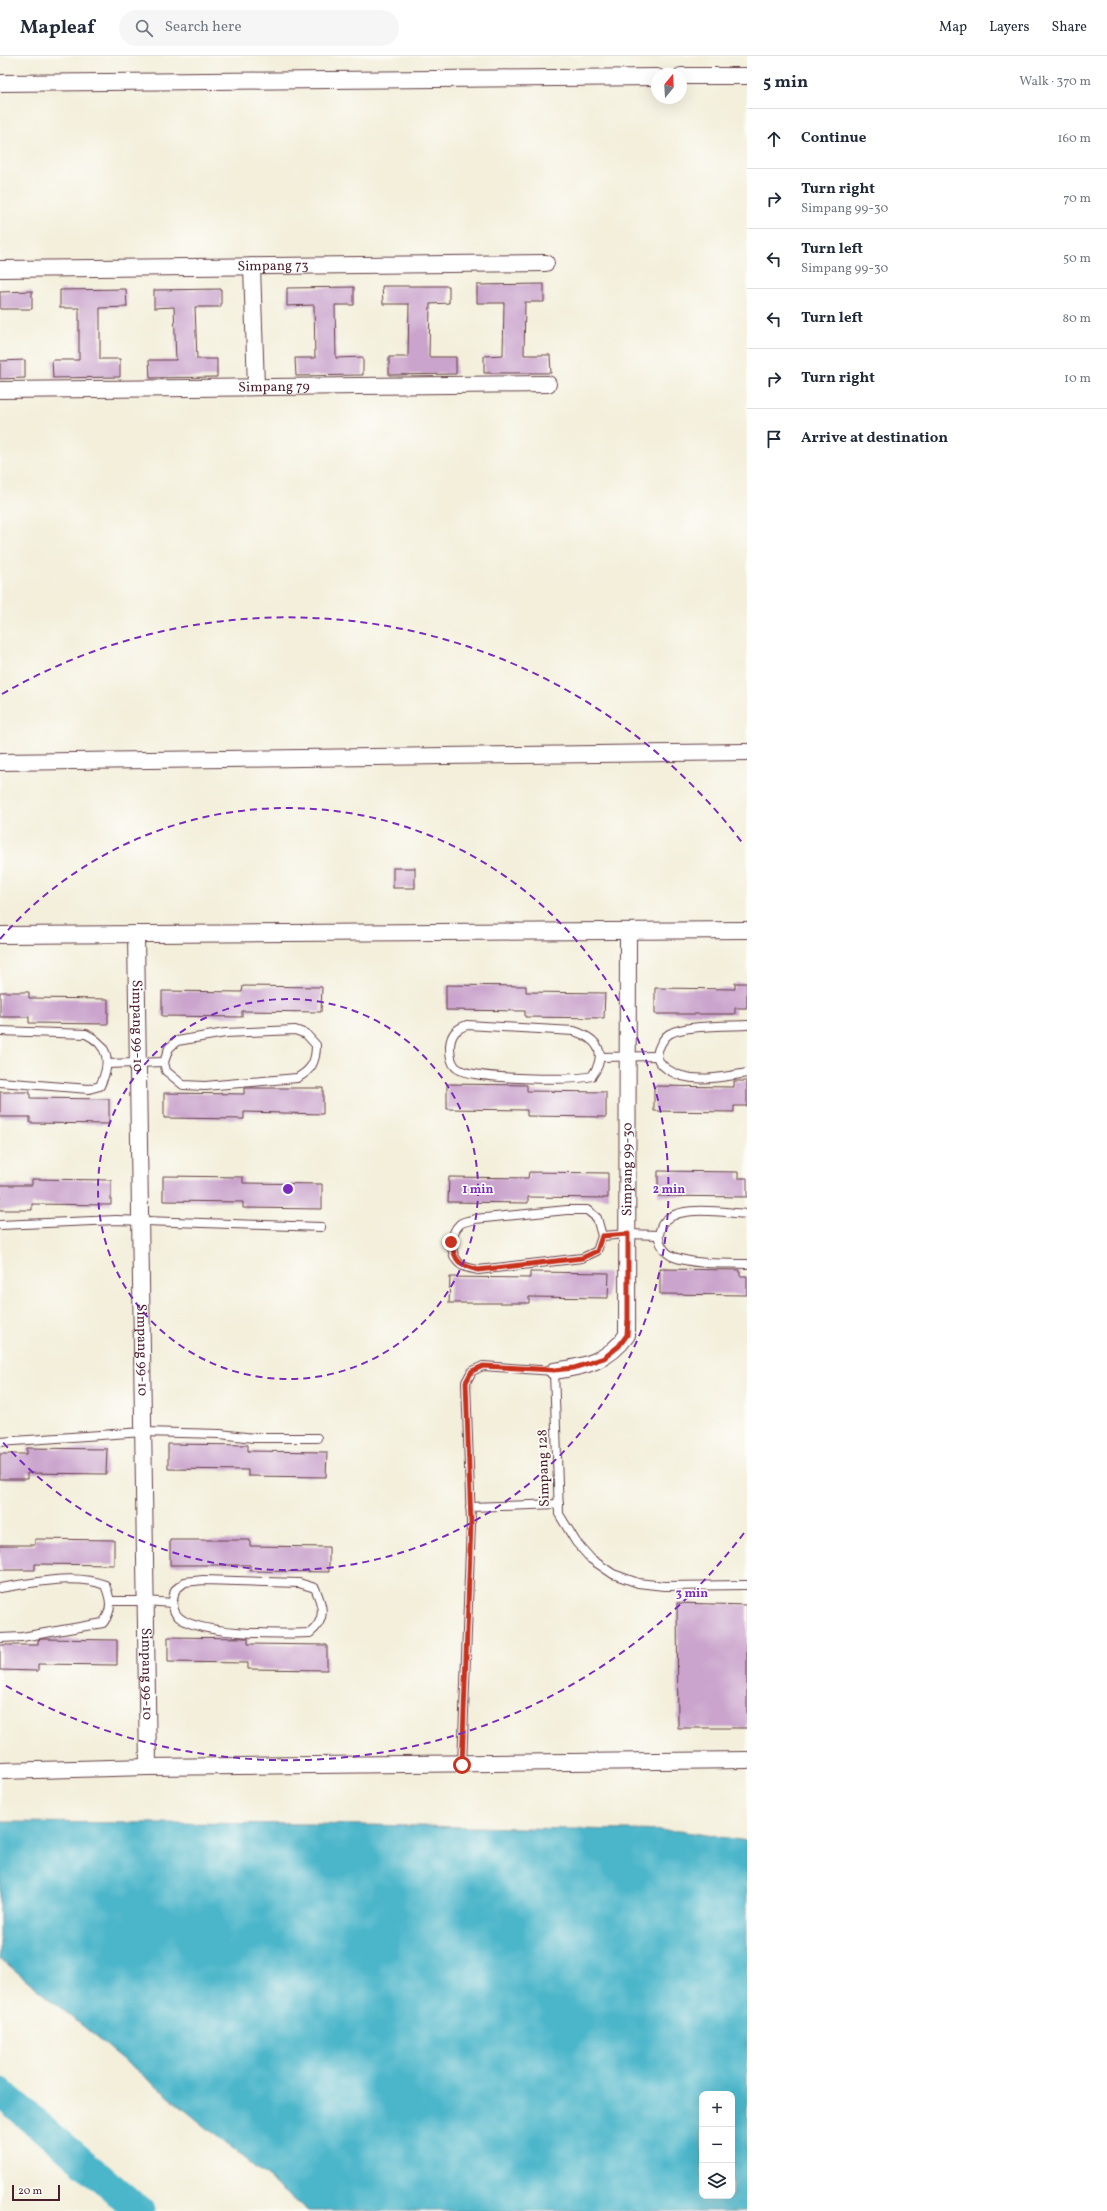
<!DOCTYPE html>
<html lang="en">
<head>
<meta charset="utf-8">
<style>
	:root { --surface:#fff; --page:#f6f6f7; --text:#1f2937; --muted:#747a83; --line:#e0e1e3 }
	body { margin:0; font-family:Vollkorn,serif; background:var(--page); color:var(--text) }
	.controls { position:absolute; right:12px; bottom:12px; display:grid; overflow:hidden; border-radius:8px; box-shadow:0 4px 16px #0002 }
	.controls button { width:36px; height:36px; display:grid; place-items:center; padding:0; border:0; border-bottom:1px solid var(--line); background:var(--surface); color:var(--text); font:20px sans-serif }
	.compass { position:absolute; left:651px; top:12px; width:36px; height:36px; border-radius:50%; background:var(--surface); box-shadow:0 4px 16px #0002; rotate:18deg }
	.scale { position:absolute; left:12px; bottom:10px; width:48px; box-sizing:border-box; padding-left:4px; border:2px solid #4a1f2b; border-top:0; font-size:11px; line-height:14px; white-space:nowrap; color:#4a1f2b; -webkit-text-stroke:3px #fdfcf7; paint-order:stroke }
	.stop { position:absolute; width:12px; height:12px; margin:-9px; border:3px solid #c8321e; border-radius:50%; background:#fff }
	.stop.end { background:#c8321e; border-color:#fff; box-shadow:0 1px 4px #0008 }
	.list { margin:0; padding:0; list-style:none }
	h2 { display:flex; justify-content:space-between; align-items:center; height:52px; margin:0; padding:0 16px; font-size:17px }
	h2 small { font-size:13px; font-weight:400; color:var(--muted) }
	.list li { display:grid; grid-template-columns:26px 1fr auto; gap:12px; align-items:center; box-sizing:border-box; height:60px; padding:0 16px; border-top:1px solid var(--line) }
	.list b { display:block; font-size:15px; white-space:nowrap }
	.list p { margin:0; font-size:13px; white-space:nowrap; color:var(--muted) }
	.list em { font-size:13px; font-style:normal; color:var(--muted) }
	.icon { flex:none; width:22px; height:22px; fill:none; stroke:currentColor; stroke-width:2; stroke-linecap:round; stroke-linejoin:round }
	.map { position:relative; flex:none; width:747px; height:2155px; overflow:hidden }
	header { display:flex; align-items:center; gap:24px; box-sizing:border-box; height:56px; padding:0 20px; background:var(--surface); border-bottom:1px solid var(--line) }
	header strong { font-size:19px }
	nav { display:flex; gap:22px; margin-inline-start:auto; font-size:14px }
	.search { width:280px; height:36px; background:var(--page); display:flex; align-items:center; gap:10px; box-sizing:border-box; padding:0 14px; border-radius:22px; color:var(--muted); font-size:15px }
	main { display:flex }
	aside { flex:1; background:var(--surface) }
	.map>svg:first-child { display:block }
	.water { fill:#4cb6ca; stroke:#4b6a7a; fill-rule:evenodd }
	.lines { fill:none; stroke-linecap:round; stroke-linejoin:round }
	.river { stroke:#4cb6ca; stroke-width:29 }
	.building { fill:#caa4cd }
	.service-casing { stroke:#633e45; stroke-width:10 }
	.minor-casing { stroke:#633e45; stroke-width:18 }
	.service { stroke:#fff; stroke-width:8 }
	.minor { stroke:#fff; stroke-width:16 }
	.route { stroke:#c8321e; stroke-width:5 }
	.ring { fill:none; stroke:#7b2cbf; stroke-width:2; stroke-dasharray:7 5 }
	.labels { text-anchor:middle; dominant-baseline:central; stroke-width:3.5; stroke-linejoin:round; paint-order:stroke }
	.street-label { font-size:14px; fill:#4a1f2b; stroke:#fdfcf7 }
	.centre { fill:#7b2cbf; stroke:#fdfcf7; stroke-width:2 }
	.ring-label { font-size:12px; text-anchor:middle; font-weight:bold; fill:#7b2cbf; stroke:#fdfcf7; stroke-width:3.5; stroke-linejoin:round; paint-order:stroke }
</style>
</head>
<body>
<header>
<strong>Mapleaf</strong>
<div class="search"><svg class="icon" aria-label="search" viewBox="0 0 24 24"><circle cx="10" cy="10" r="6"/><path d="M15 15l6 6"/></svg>Search here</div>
<nav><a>Map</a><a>Layers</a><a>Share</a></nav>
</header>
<main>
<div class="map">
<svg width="747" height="2155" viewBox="0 0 747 2155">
	<rect width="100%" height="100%" fill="#fdfcf7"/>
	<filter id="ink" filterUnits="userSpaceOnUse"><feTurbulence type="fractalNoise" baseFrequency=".025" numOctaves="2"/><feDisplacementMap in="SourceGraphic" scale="8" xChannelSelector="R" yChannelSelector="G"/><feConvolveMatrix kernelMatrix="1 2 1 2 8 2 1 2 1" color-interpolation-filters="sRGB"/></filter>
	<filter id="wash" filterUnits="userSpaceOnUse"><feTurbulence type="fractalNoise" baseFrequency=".012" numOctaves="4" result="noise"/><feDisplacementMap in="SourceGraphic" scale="16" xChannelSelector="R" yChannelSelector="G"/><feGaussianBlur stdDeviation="0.9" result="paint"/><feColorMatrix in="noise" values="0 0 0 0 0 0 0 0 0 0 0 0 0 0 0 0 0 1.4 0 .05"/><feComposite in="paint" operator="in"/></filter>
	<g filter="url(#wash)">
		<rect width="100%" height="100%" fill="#f3efdb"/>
		<path class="water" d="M 0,1766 L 311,1768 L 680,1775 L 747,1785 L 747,2155 L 308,2155 L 0,1902 ZM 702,2038 L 732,2038 L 732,2140 L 702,2140 Z"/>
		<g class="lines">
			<polyline class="river" points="0,2036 140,2155"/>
		</g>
		<g id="blocks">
			<g class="building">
				<polygon points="544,228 544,246 525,246 524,299 550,299 551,317 484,317 484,300 503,299 504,247 477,247 477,229"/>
				<polygon points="382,230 449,230 449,247 430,248 429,301 456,301 456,318 389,319 389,301 408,301 409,248 383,248"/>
				<polygon points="354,231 354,249 335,249 336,302 363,301 363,319 296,320 295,302 315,302 314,249 287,250 287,232"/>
				<polygon points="126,233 127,251 100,252 100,303 120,303 120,321 53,322 52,304 79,304 79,252 60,252 60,234"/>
				<polygon points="221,233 221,251 195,251 197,303 217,303 217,321 150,322 149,304 176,304 174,251 154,252 154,234"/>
				<polygon points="32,235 32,253 0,253 0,236"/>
				<polygon points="25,304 25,322 0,323 0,305"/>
				<rect x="393" y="812" width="22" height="20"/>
				<polygon points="735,927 747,927 747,952 735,952 735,958 655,958 655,932 735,933"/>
				<polygon points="446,929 526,930 526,936 605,937 604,962 525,961 525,955 446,954"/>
				<polygon points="243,930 322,931 321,956 242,955 242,961 162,960 162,935 242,936"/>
				<polygon points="0,936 29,936 29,942 108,943 108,968 29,967 29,961 0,961"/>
				<polygon points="734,1025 747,1025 747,1050 734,1050 734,1056 654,1055 654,1030 734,1031"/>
				<polygon points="447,1028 527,1029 527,1035 606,1036 606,1061 527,1060 527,1054 447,1053"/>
				<polygon points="244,1032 323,1032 323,1058 244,1056 244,1063 164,1062 164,1037 244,1038"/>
				<polygon points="0,1036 30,1036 30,1042 109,1043 109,1068 30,1067 30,1061 0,1061"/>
				<polygon points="658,1115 738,1116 738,1122 747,1122 747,1141 658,1140"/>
				<polygon points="529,1116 608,1117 608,1142 528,1141 528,1147 448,1146 449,1121 528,1122"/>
				<polygon points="163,1120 243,1121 243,1127 322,1128 322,1153 243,1152 243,1146 163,1145"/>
				<polygon points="32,1123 111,1124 111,1149 32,1148 32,1154 0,1154 0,1129 32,1129"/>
				<polygon points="660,1213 740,1214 740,1220 747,1220 747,1239 660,1238"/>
				<polygon points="530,1216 609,1217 608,1242 529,1241 529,1247 449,1247 450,1221 530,1222"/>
				<polygon points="168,1388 248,1389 248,1395 327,1396 326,1421 248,1420 248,1414 168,1413"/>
				<polygon points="27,1392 107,1393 106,1418 27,1417 27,1423 0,1423 0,1398 27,1398"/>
				<polygon points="35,1483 114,1484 114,1509 35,1508 35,1514 0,1514 0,1489 35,1489"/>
				<polygon points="170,1484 250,1484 250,1490 329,1491 329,1516 250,1515 250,1509 170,1509"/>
				<polygon points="677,1547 747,1549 747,1672 678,1672"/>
				<polygon points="168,1581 248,1582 248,1588 327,1589 327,1614 248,1613 248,1607 168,1606"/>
				<polygon points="41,1583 117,1584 117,1609 38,1608 38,1615 0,1614 0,1589 38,1589 38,1584"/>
			</g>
		</g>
	</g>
	<g filter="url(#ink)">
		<use href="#blocks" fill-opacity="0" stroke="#633e45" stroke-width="1"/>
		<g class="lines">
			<defs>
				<g id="service">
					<path d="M 467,969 L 574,975 C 598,983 608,997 592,1020 C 571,1025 478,1023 460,1014 C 451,1010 450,1000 450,990 C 451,978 456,973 467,969 Z"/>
					<path d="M 747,969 C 728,970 683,969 669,978 C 663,982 658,992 657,999 C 657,1005 663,1010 667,1013 C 690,1029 721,1021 747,1017"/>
					<path d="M 295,974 L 306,978 L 316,989 C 316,1005 312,1014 297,1022 L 205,1030 L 183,1029 L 166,1015 L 164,1006 L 169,992 L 177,985 L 225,977 Z"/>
					<path d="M 0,975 L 86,978 C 110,990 111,1007 100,1030 L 89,1033 L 0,1026"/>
					<polyline points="600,1001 657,1000"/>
					<polyline points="107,1008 164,1006"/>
					<path d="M 567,1154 L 587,1154 L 597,1162 L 602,1180 L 597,1195 L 582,1202 L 478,1214 C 474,1213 467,1212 463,1210 C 449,1202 449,1178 460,1168 C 464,1165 470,1165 475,1163 Z"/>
					<path d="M 747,1158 C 725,1157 672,1146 661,1171 C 660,1176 658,1178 659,1183 C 661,1190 666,1198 674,1201 C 696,1209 724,1207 747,1208"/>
					<polyline points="0,1169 116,1164 321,1171"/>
					<polyline points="602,1180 628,1178 658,1179"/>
					<polyline points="0,1386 143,1376 220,1378 254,1382 317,1382"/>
					<polyline points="470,1451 559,1448"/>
					<path d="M 203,1524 L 299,1527 L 315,1532 C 323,1550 327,1563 310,1577 C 283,1578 191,1580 176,1558 C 171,1551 173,1542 175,1534 L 185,1526 Z"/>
					<path d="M 0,1532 C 33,1527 74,1517 105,1529 C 111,1544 113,1553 103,1567 L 22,1581 L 0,1582"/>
					<polyline points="111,1545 145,1545 173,1547"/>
					<polyline points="462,1709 471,1467 466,1326 472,1315 483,1310 554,1315 559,1458 576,1486 591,1503 613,1518 638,1527 664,1530 747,1529"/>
				</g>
				<g id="minor">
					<polyline points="681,20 747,20"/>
					<polyline points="0,27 657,21"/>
					<polyline points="252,210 256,331"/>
					<path id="s1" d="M 0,213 L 546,207"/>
					<path id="s2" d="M 0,334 L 548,328"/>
					<polyline points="0,706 747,696"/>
					<path id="s3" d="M 136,878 L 148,1711"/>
					<polyline points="0,879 747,874"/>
					<path id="s4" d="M 554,1315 C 584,1311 609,1305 627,1279 L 628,875"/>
					<polyline points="0,1715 148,1711 747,1704"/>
				</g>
			</defs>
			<use href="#service" class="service-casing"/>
			<use href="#minor" class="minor-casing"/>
			<use href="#service" class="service"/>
			<use href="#minor" class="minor"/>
		</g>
	</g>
	<g class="lines" filter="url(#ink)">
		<path class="route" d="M 451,1186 C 455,1206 459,1209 478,1214 L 582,1202 L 597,1195 L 602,1180 L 628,1178 L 628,1263 L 627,1279 L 619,1290 L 604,1302 L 574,1312 L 554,1314 L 483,1310 L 472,1315 L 466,1326 L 471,1468 L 462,1709"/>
	</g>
	<g class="ring">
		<circle cx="288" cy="1133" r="190"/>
		<path d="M0 883A381 381 0 1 1 0 1383"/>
		<path d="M744 1477A571 571 0 0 1 3 1628M2 638A571 571 0 0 1 744 789"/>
	</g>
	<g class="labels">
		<g class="street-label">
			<text stroke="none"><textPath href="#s1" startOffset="273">Simpang 73</textPath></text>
			<text stroke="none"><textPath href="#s2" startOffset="274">Simpang 79</textPath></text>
			<text stroke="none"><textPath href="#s3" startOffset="92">Simpang 99-10</textPath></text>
			<text stroke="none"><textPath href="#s4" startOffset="250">Simpang 99-30</textPath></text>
			<text stroke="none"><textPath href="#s3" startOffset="416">Simpang 99-10</textPath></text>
			<text transform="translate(544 1412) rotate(-92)">Simpang 128</text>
			<text stroke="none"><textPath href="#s3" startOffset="740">Simpang 99-10</textPath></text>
		</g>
	</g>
	<circle cx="288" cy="1133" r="6" class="centre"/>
	<g class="ring-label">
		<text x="478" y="1137">1 min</text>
		<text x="669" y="1137">2 min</text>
		<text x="692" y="1541">3 min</text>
	</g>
</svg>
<div class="controls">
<button>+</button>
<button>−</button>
<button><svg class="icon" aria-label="layers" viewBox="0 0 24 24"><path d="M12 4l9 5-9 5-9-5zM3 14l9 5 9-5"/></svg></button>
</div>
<svg class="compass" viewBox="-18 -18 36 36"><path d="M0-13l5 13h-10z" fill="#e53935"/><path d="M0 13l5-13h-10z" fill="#747a83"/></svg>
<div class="scale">20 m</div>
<div class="stop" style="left:462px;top:1709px"></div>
<div class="stop end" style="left:451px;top:1186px"></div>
</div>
<aside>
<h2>5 min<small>Walk · 370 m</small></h2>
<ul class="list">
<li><svg class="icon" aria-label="ahead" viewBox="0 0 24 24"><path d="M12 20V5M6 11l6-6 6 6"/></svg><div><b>Continue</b></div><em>160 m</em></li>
<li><svg class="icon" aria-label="right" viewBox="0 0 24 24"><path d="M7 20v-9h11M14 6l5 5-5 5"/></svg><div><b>Turn right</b><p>Simpang 99-30</p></div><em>70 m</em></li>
<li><svg class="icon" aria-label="left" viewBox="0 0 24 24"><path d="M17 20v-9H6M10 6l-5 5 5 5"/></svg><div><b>Turn left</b><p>Simpang 99-30</p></div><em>50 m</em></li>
<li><svg class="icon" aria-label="left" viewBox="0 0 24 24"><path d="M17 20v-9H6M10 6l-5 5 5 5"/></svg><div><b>Turn left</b></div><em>80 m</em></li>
<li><svg class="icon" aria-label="right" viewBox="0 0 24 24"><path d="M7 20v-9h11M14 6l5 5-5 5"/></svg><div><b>Turn right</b></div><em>10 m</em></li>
<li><svg class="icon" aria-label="arrive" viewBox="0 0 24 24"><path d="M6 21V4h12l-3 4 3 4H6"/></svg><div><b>Arrive at destination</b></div></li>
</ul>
</aside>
</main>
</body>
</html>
